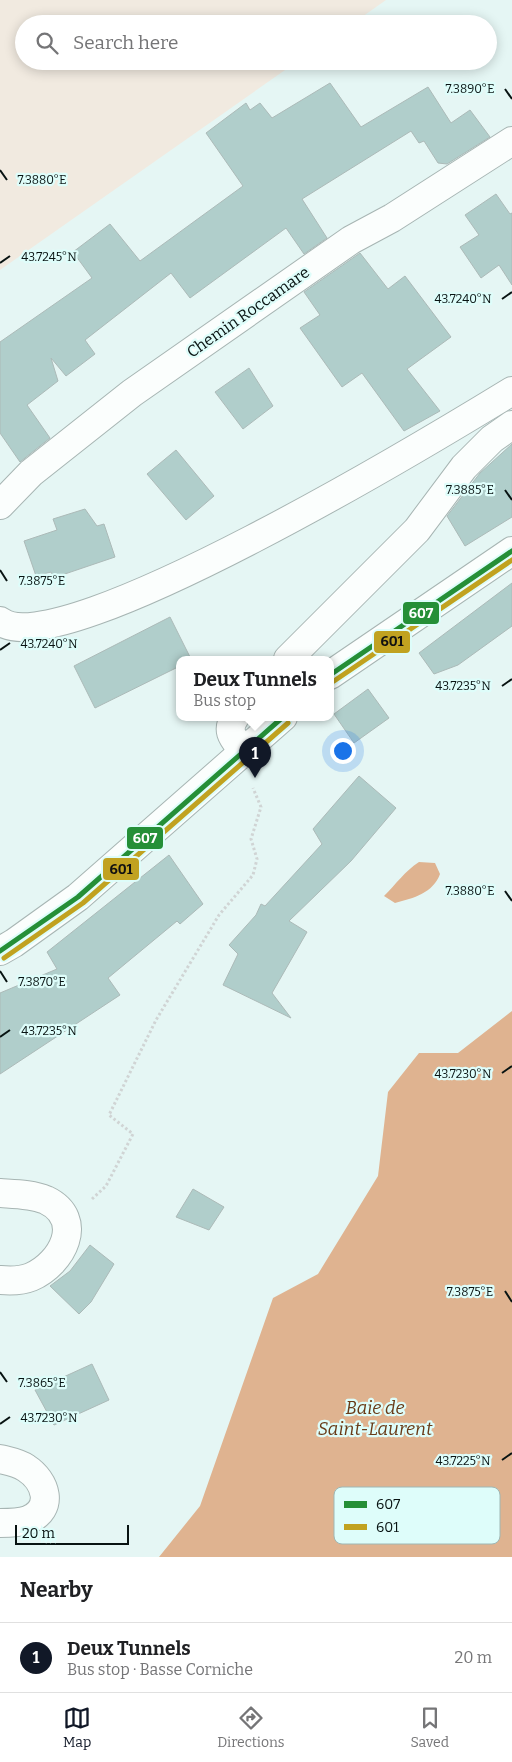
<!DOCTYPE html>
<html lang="en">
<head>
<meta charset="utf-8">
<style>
	:root { --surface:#fff; --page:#f2f2f2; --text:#202124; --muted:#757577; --line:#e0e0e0; --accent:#111827 }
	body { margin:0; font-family:Bitter,serif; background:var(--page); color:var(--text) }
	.scale { position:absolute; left:15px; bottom:12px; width:114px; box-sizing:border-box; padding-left:5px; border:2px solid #081312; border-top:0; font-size:14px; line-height:18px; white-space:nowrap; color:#081312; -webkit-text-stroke:4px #defdfa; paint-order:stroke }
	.you { position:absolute; left:342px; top:750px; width:18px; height:18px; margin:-12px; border:4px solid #fff; border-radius:50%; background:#1a73e8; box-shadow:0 0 0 8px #1a73e833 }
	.badge { display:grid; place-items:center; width:32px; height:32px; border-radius:50%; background:var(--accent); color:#fff; font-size:16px; font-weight:700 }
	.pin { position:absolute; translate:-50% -41px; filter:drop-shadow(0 1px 2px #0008) }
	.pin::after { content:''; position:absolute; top:26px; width:18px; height:15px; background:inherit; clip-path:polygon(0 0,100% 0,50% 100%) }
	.popup { position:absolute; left:176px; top:656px; width:158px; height:65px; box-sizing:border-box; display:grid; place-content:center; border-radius:10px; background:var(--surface); filter:drop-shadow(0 1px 4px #0005); font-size:16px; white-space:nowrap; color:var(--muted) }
	.popup b { font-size:19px; color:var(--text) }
	.popup::after { content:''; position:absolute; left:50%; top:100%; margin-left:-10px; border:10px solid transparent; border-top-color:var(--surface) }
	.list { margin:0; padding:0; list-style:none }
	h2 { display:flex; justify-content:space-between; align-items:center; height:65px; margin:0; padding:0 20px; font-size:21px }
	h2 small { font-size:16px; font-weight:400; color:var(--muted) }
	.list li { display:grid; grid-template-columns:32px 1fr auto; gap:15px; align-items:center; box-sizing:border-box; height:70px; padding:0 20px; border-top:1px solid var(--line) }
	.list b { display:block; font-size:19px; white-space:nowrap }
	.list p { margin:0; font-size:16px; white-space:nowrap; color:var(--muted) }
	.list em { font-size:16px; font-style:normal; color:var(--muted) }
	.icon { flex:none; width:28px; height:28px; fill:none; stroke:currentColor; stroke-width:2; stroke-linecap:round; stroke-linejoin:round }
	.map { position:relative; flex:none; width:512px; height:1557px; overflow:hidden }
	.search { position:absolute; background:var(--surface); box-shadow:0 2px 12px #0003; left:15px; right:15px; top:15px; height:55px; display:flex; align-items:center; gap:12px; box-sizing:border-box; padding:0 18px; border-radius:28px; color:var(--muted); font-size:19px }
	.sheet { height:135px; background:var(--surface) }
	nav { display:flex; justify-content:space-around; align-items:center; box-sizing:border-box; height:70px; border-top:1px solid var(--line); background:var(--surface); font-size:14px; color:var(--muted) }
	nav a { display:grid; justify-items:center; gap:2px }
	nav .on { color:var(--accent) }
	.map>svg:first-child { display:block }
	.green { fill:#f1eae0 }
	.water { fill:#dfb390 }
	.building { fill:#b0cecb; stroke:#acbab8 }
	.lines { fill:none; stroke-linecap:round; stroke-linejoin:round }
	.minor-casing { stroke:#a7b5b3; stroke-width:30 }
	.major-casing { stroke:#a7b5b3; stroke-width:30 }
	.path { stroke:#d0d4d4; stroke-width:3; stroke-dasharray:2.5 2.5; stroke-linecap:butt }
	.minor { stroke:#fbfefd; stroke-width:28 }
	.major { stroke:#fbfefd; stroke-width:28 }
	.bus-1-casing { stroke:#defdfa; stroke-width:9 }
	.bus-2-casing { stroke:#defdfa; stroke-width:9 }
	.bus-1 { stroke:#258f37; stroke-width:5 }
	.bus-2 { stroke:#c1a220; stroke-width:5 }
	.ticks { fill:none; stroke:#081312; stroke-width:2 }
	.labels { text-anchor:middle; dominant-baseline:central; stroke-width:4.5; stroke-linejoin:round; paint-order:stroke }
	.street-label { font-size:16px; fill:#081312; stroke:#defdfa }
	.water-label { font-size:18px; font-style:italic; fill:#683a16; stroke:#defdfa }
	.key { fill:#defdfa; stroke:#9eb7b4; stroke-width:1 }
	.key-label { font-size:14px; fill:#081312 }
	.ticks-label { font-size:12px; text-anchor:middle; fill:#081312; stroke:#defdfa; stroke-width:4.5; stroke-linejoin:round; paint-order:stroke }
	.line-badge { stroke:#defdfa; stroke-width:2 }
	.badge-label { font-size:14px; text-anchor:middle; font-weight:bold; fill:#fff }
	.pale-badge-label { font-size:14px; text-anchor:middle; font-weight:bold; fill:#111 }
</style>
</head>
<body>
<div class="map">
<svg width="512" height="1557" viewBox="0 0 512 1557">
	<rect width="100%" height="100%" fill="#e5f6f4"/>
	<polygon class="green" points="0,0 386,0 352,24 24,24 24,61 298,61 0,270"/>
	<g class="water">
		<path d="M 419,862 L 435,863 L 440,874 C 433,893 414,898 395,903 L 384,896 C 396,884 405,871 419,862 Z"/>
		<polygon points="512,1011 512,1557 159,1557 200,1506 273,1298 318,1274 378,1176 388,1092 419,1053 458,1053"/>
	</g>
	<g class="building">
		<polygon points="330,83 361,127 428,87 451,123 470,110 490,137 447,164 438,163 424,141 419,143 411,131 302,199 327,238 304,254 286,228 190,298 171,273 85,340 95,354 66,376 51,358 58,381 27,405 50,438 20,462 0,433 0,342 92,278 73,252 110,224 140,261 243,186 206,133 246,103 250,110 260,103 272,118"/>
		<polygon points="496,194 510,214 512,213 512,285 499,265 481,278 460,247 479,235 465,215"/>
		<polygon points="360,253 388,289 405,276 451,337 407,369 440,411 404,431 362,373 342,387 300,328 320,315 304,292"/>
		<polygon points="249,368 273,406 243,429 215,392"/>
		<polygon points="512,444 512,517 465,546 447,516 480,473"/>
		<polygon points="176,450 214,496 186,520 147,474"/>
		<polygon points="85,509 97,526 104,524 115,557 53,578 51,572 36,576 24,541 57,530 53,519"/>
		<polygon points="512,583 512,626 458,665 434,674 419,653"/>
		<polygon points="170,617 191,659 180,659 180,666 95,708 74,666"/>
		<polygon points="368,689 389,718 354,743 334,714"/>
		<polygon points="359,776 396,808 351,861 289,921 307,932 272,993 291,1018 223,985 238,954 229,945 256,915 261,904 265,906 322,844 313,829"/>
		<polygon points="169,855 203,904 180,924 177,921 108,978 120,995 0,1074 0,993 57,969 47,952"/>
		<polygon points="193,1189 224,1207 209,1230 176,1217"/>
		<polygon points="90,1245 114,1264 91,1302 79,1314 50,1286 70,1271"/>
		<polygon points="92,1364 109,1400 54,1425 35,1390"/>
	</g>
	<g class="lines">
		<defs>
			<g id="minor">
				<polyline points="0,505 31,473 132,393 351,240 392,218 512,141"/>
				<path d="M 0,621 C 58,668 445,432 512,391"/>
				<polyline points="288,659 417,530 464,467 492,439 512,425"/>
				<path d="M 235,717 C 225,732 234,739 244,752"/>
				<path d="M 0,1193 C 15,1194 32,1194 46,1200 C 86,1219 62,1264 31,1277 C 21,1281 10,1281 0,1280"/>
				<path d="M 0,1459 C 8,1461 19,1463 26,1468 C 46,1481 55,1509 28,1520 C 19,1523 9,1523 0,1523"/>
			</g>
			<g id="major">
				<polyline points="330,675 512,551"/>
				<polyline points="0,951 14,943 78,897 283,717"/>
			</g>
		</defs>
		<use href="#minor" class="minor-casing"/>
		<use href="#major" class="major-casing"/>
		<polyline class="path" points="92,1199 106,1186 133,1134 109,1115 156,1020 219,915 253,875 257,859 251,839 261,807 253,788"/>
		<use href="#minor" class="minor"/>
		<use href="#major" class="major"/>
		<defs>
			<g id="bus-1">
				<polyline points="330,675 512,551"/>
				<polyline points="0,951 78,897 283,717"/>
			</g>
			<g id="bus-2">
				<polyline points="334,681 512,560"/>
				<polyline points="4,958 83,903 288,723"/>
			</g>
		</defs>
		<use href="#bus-1" class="bus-1-casing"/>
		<use href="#bus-2" class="bus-2-casing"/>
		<use href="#bus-1" class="bus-1"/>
		<use href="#bus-2" class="bus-2"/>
	</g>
	<path class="ticks" d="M 505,89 L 512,99M 0,170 L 7,180M 0,263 L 10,256M 502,299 L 512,292M 505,490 L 512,500M 0,570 L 7,581M 0,650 L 10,643M 502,686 L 512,679M 505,891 L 512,901M 0,971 L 7,982M 0,1037 L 10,1030M 502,1073 L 512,1066M 505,1291 L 512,1302M 0,1372 L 7,1382M 0,1424 L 10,1417M 502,1460 L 512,1453"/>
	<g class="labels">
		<g class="street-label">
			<text transform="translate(248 312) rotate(-35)">Chemin Roccamare</text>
		</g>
		<g class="water-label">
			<text x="375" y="1408">Baie de<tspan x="375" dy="21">Saint-Laurent</tspan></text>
		</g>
	</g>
	<rect x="334" y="1487" width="166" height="57" rx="8" class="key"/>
	<rect x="344" y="1501" width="23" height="7" fill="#258f37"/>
	<rect x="344" y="1524" width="23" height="6" fill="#c1a220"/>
	<g class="key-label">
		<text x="376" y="1509">607</text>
		<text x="376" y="1532">601</text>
	</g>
	<g class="ticks-label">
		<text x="470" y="93">7.3890°E</text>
		<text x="42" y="184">7.3880°E</text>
		<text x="49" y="261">43.7245°N</text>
		<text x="463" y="303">43.7240°N</text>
		<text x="470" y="494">7.3885°E</text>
		<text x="42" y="585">7.3875°E</text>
		<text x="49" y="648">43.7240°N</text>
		<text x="463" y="690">43.7235°N</text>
		<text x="470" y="895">7.3880°E</text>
		<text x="42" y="986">7.3870°E</text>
		<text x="49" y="1035">43.7235°N</text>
		<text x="463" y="1078">43.7230°N</text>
		<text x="470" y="1296">7.3875°E</text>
		<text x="42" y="1387">7.3865°E</text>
		<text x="49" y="1422">43.7230°N</text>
		<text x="463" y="1465">43.7225°N</text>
	</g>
	<g class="line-badge">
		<rect x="402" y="601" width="38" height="24" rx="5" fill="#258f37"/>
		<rect x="373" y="630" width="38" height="24" rx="5" fill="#c1a220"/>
		<rect x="126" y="826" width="38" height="24" rx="5" fill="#258f37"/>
		<rect x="102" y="857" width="38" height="24" rx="5" fill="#c1a220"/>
	</g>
	<g class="badge-label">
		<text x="421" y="618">607</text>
		<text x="145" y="843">607</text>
	</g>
	<g class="pale-badge-label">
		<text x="392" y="646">601</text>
		<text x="121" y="874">601</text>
	</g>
</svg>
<div class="scale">20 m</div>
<div class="you"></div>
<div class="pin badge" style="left:255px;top:778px">1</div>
<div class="popup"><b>Deux Tunnels</b>Bus stop</div>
<div class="search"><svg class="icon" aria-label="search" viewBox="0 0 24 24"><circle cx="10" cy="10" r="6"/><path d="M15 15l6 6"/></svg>Search here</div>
</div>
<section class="sheet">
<h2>Nearby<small></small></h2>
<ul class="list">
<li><span class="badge">1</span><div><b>Deux Tunnels</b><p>Bus stop · Basse Corniche</p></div><em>20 m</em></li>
</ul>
</section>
<nav>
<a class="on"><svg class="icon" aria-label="map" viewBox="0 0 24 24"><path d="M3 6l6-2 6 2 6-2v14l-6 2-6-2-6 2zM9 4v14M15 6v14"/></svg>Map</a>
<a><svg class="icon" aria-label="directions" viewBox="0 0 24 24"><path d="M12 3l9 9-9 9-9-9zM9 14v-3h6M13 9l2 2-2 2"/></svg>Directions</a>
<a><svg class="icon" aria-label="saved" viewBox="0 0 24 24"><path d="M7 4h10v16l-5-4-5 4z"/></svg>Saved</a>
</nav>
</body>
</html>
